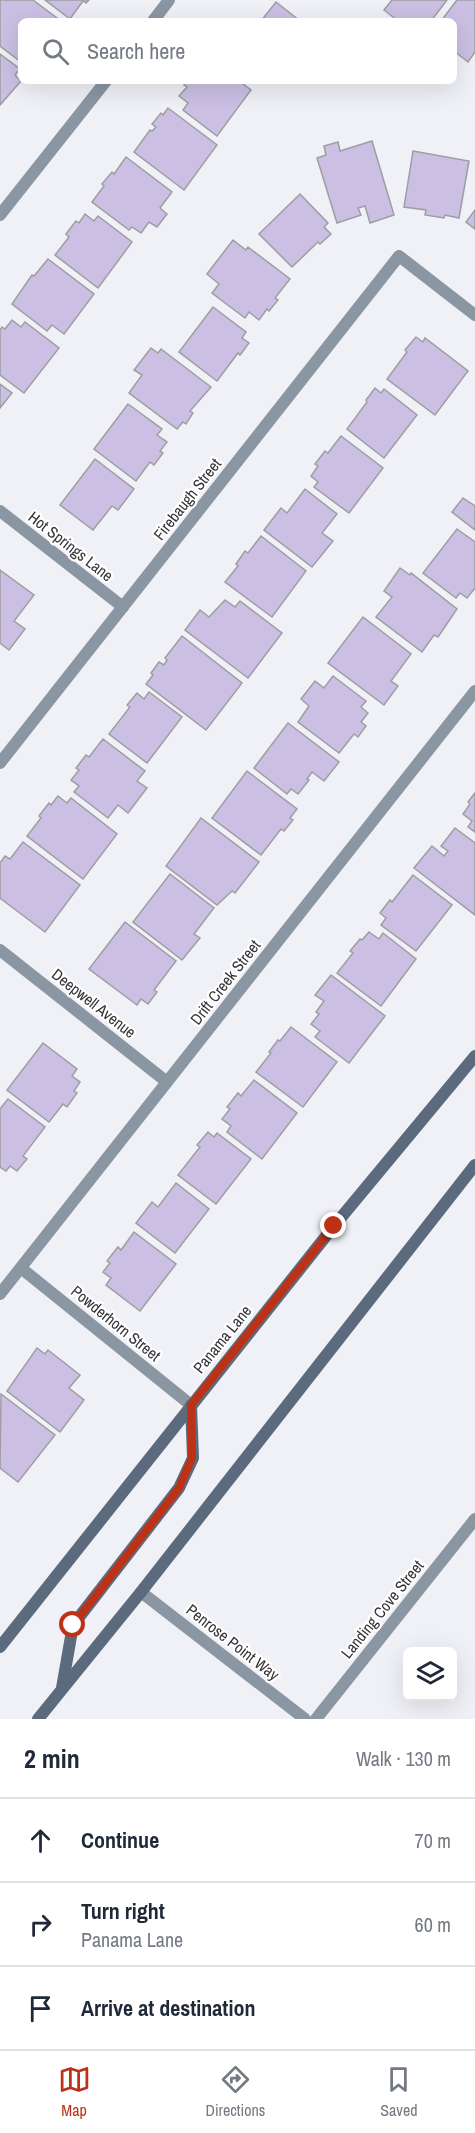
<!DOCTYPE html>
<html lang="en">
<head>
<meta charset="utf-8">
<style>
	:root { --surface:#fff; --page:#f6f6f7; --text:#1f2937; --muted:#747a83; --line:#e0e1e3; --accent:#bd3216 }
	body { margin:0; font-family:"Archivo Narrow",sans-serif; background:var(--page); color:var(--text) }
	.controls { position:absolute; right:18px; bottom:18px; display:grid; overflow:hidden; border-radius:9px; box-shadow:0 6px 24px #0002 }
	.controls button { width:54px; height:54px; display:grid; place-items:center; padding:0; border:0; border-bottom:2px solid var(--line); background:var(--surface); color:var(--text); font:30px sans-serif }
	.stop { position:absolute; width:18px; height:18px; margin:-14px; border:4px solid #bd3216; border-radius:50%; background:#fff }
	.stop.end { background:#bd3216; border-color:#fff; box-shadow:0 2px 6px #0008 }
	.list { margin:0; padding:0; list-style:none }
	h2 { display:flex; justify-content:space-between; align-items:center; height:78px; margin:0; padding:0 24px; font-size:26px }
	h2 small { font-size:20px; font-weight:400; color:var(--muted) }
	.list li { display:grid; grid-template-columns:39px 1fr auto; gap:18px; align-items:center; box-sizing:border-box; height:84px; padding:0 24px; border-top:2px solid var(--line) }
	.list b { display:block; font-size:22px; white-space:nowrap }
	.list p { margin:0; font-size:20px; white-space:nowrap; color:var(--muted) }
	.list em { font-size:20px; font-style:normal; color:var(--muted) }
	.icon { flex:none; width:33px; height:33px; fill:none; stroke:currentColor; stroke-width:2; stroke-linecap:round; stroke-linejoin:round }
	.map { position:relative; flex:none; width:475px; height:1719px; overflow:hidden }
	.search { position:absolute; background:var(--surface); box-shadow:0 6px 24px #0002; left:18px; right:18px; top:18px; height:66px; display:flex; align-items:center; gap:15px; box-sizing:border-box; padding:0 21px; border-radius:9px; color:var(--muted); font-size:22px }
	.sheet { height:330px; background:var(--surface) }
	nav { display:flex; justify-content:space-around; align-items:center; box-sizing:border-box; height:84px; border-top:2px solid var(--line); background:var(--surface); font-size:16px; color:var(--muted) }
	nav a { display:grid; justify-items:center; gap:3px }
	nav .on { color:var(--accent) }
	.map>svg:first-child { display:block }
	.building { fill:#cbc0e4; stroke:#9e9da2; stroke-width:1.5 }
	.lines { fill:none; stroke-linecap:round; stroke-linejoin:round }
	.street { stroke:#8b96a3; stroke-width:12 }
	.secondary { stroke:#5b6a7c; stroke-width:12 }
	.route { stroke:#bd3216; stroke-width:8 }
	.labels { text-anchor:middle; dominant-baseline:central; stroke-width:4.5; stroke-linejoin:round; paint-order:stroke }
	.street-label { font-size:16px; fill:#353537; stroke:#fff }
</style>
</head>
<body>
<div class="map">
<svg width="475" height="1719" viewBox="0 0 475 1719">
	<rect width="100%" height="100%" fill="#f0f1f7"/>
	<g class="building">
		<polygon points="0,0 33,0 61,21 21,21 21,62 0,46"/>
		<polygon points="45,0 89,0 86,3 83,1 70,19"/>
		<polygon points="392,0 447,0 431,21 398,21 384,10"/>
		<polygon points="457,0 475,0 475,52 468,62 454,51 454,21 441,21"/>
		<polygon points="276,2 300,21 261,21"/>
		<polygon points="0,54 20,69 15,75 21,81 0,105"/>
		<polygon points="186,81 239,81 251,90 217,136 183,110 188,103 179,96 187,87 184,85"/>
		<polygon points="168,108 217,145 184,190 134,152 150,130 152,131 156,127 152,124 161,113 163,115"/>
		<polygon points="372,141 394,215 370,223 365,206 358,208 361,215 337,223 317,158 326,155 324,146 338,142 340,151"/>
		<polygon points="413,151 469,161 459,218 445,215 444,218 425,215 426,210 404,207"/>
		<polygon points="126,157 172,192 160,208 167,214 157,227 149,222 141,233 132,227 129,230 92,202 104,186 102,184 112,172 114,174"/>
		<polygon points="300,194 328,223 324,227 331,234 320,244 318,242 292,267 259,234"/>
		<polygon points="475,210 475,229 466,222"/>
		<polygon points="85,214 94,221 98,216 132,242 98,288 55,255 69,237 66,234 76,221 79,223"/>
		<polygon points="233,240 246,250 248,247 290,279 275,298 278,300 269,311 267,309 259,320 249,312 245,318 212,293 219,284 207,274"/>
		<polygon points="48,259 94,294 64,334 52,325 47,331 12,304 32,275 34,276"/>
		<polygon points="213,307 246,332 242,338 249,343 240,355 238,353 217,381 179,352"/>
		<polygon points="12,320 21,327 25,322 59,348 24,393 0,375 0,330 2,327 5,329"/>
		<polygon points="416,337 423,342 425,338 468,371 435,415 387,379 407,352 405,350"/>
		<polygon points="151,348 158,353 161,349 211,387 190,411 193,413 186,424 183,422 177,429 129,393 142,375 134,370"/>
		<polygon points="0,384 12,393 0,408"/>
		<polygon points="375,388 381,393 384,389 417,415 384,458 347,429 367,402 366,400"/>
		<polygon points="128,404 162,429 157,435 167,442 160,451 163,453 154,465 150,462 136,481 94,449"/>
		<polygon points="341,436 383,468 349,513 314,487 318,482 311,476 318,466 315,464 325,451 328,453"/>
		<polygon points="95,459 134,489 118,510 112,506 93,530 60,505"/>
		<polygon points="305,489 337,514 322,533 333,541 312,567 264,530 281,508 287,513"/>
		<polygon points="463,498 475,506 475,530 452,512"/>
		<polygon points="457,529 475,542 475,588 467,598 460,593 456,598 423,573"/>
		<polygon points="261,536 306,571 272,617 225,582 238,566 236,564 245,551 248,553"/>
		<polygon points="400,568 410,575 411,573 457,609 438,637 434,635 422,652 376,617 392,597 384,591"/>
		<polygon points="0,570 34,595 14,621 25,629 9,650 0,643"/>
		<polygon points="225,600 235,607 240,601 282,633 248,678 185,630 200,610 209,617"/>
		<polygon points="363,617 411,654 391,681 398,686 384,705 328,663"/>
		<polygon points="182,636 242,683 206,730 146,684 153,675 151,673 159,662 164,665 167,660 165,658"/>
		<polygon points="333,676 366,701 361,707 368,713 361,722 366,726 358,737 354,734 339,753 298,722 309,706 301,699 315,681 324,688"/>
		<polygon points="149,692 182,717 147,763 109,734 130,707 127,705 137,693 144,699"/>
		<polygon points="288,723 339,762 324,781 312,772 307,779 309,780 298,794 291,789 287,794 254,768"/>
		<polygon points="103,739 145,771 137,781 147,788 128,813 118,805 108,818 74,792 79,786 71,780 79,770 76,768 86,755 89,757"/>
		<polygon points="247,771 297,809 290,818 293,820 284,831 281,829 261,855 212,818"/>
		<polygon points="475,793 475,832 468,827 472,821 463,814 470,804 468,802"/>
		<polygon points="58,796 67,803 71,798 117,834 83,879 27,836 41,818 39,816 49,803 51,805"/>
		<polygon points="201,818 259,862 235,893 232,891 217,905 166,866"/>
		<polygon points="455,828 475,843 475,915 414,868 432,846 444,856 448,851 441,846"/>
		<polygon points="23,842 80,885 45,932 0,898 0,863 5,856 10,859"/>
		<polygon points="170,874 214,908 194,934 200,938 182,960 133,922"/>
		<polygon points="413,875 452,905 416,951 381,925 386,918 380,913 390,900 392,902"/>
		<polygon points="125,922 176,961 154,990 157,992 148,1004 141,999 137,1005 89,969"/>
		<polygon points="369,932 379,939 383,933 416,959 381,1006 337,973 353,953 350,951 360,939 362,940"/>
		<polygon points="331,975 385,1016 349,1063 315,1037 320,1031 311,1024 319,1014 316,1012 324,1001 315,995"/>
		<polygon points="291,1027 337,1062 303,1107 256,1072 271,1053 269,1052 278,1040 280,1041"/>
		<polygon points="43,1043 77,1069 72,1076 80,1082 74,1091 77,1093 67,1107 63,1104 49,1122 7,1090"/>
		<polygon points="254,1080 297,1113 262,1159 227,1132 231,1126 222,1119 230,1109 227,1107 238,1093 241,1096"/>
		<polygon points="8,1099 45,1127 23,1156 27,1159 17,1171 10,1166 6,1171 0,1167 0,1109"/>
		<polygon points="208,1132 214,1137 217,1133 251,1159 216,1204 178,1175 200,1147 197,1145"/>
		<polygon points="176,1183 209,1209 175,1253 136,1223 152,1202 158,1207"/>
		<polygon points="134,1232 176,1264 140,1311 106,1285 111,1278 103,1272 110,1263 107,1261 118,1247 121,1250"/>
		<polygon points="37,1348 45,1354 48,1350 80,1375 69,1388 84,1400 60,1432 7,1391"/>
		<polygon points="1,1394 55,1435 18,1482 0,1468"/>
	</g>
	<g class="lines">
		<g class="street">
			<polyline points="153,21 169,0"/>
			<polyline points="0,215 106,81"/>
			<polyline points="0,511 123,607"/>
			<polyline points="0,763 399,256 475,315"/>
			<polyline points="0,950 167,1082"/>
			<polyline points="21,1268 191,1405"/>
			<polyline points="0,1294 475,691"/>
			<polyline points="141,1592 305,1719"/>
			<polyline points="316,1719 475,1519"/>
		</g>
		<g class="secondary">
			<polyline points="0,1647 334,1226 475,1056"/>
			<polyline points="62,1688 73,1625 179,1488 193,1458 191,1405"/>
			<polyline points="38,1719 141,1592 475,1165"/>
		</g>
	</g>
	<g class="lines">
		<polyline class="route" points="73,1625 179,1488 192,1458 191,1405 334,1226"/>
	</g>
	<g class="labels">
		<g class="street-label">
			<text transform="translate(187 499) rotate(-52)">Firebaugh Street</text>
			<text transform="translate(71 546) rotate(38)">Hot Springs Lane</text>
			<text transform="translate(225 982) rotate(-52)">Drift Creek Street</text>
			<text transform="translate(94 1003) rotate(38)">Deepwell Avenue</text>
			<text transform="translate(116 1323) rotate(39)">Powderhorn Street</text>
			<text transform="translate(222 1339) rotate(-51)">Panama Lane</text>
			<text transform="translate(382 1609) rotate(-51)">Landing Cove Street</text>
			<text transform="translate(233 1642) rotate(38)">Penrose Point Way</text>
		</g>
	</g>
</svg>
<div class="controls">
<button><svg class="icon" aria-label="layers" viewBox="0 0 24 24"><path d="M12 4l9 5-9 5-9-5zM3 14l9 5 9-5"/></svg></button>
</div>
<div class="stop" style="left:73px;top:1625px"></div>
<div class="stop end" style="left:334px;top:1226px"></div>
<div class="search"><svg class="icon" aria-label="search" viewBox="0 0 24 24"><circle cx="10" cy="10" r="6"/><path d="M15 15l6 6"/></svg>Search here</div>
</div>
<section class="sheet">
<h2>2 min<small>Walk · 130 m</small></h2>
<ul class="list">
<li><svg class="icon" aria-label="ahead" viewBox="0 0 24 24"><path d="M12 20V5M6 11l6-6 6 6"/></svg><div><b>Continue</b></div><em>70 m</em></li>
<li><svg class="icon" aria-label="right" viewBox="0 0 24 24"><path d="M7 20v-9h11M14 6l5 5-5 5"/></svg><div><b>Turn right</b><p>Panama Lane</p></div><em>60 m</em></li>
<li><svg class="icon" aria-label="arrive" viewBox="0 0 24 24"><path d="M6 21V4h12l-3 4 3 4H6"/></svg><div><b>Arrive at destination</b></div></li>
</ul>
</section>
<nav>
<a class="on"><svg class="icon" aria-label="map" viewBox="0 0 24 24"><path d="M3 6l6-2 6 2 6-2v14l-6 2-6-2-6 2zM9 4v14M15 6v14"/></svg>Map</a>
<a><svg class="icon" aria-label="directions" viewBox="0 0 24 24"><path d="M12 3l9 9-9 9-9-9zM9 14v-3h6M13 9l2 2-2 2"/></svg>Directions</a>
<a><svg class="icon" aria-label="saved" viewBox="0 0 24 24"><path d="M7 4h10v16l-5-4-5 4z"/></svg>Saved</a>
</nav>
</body>
</html>
